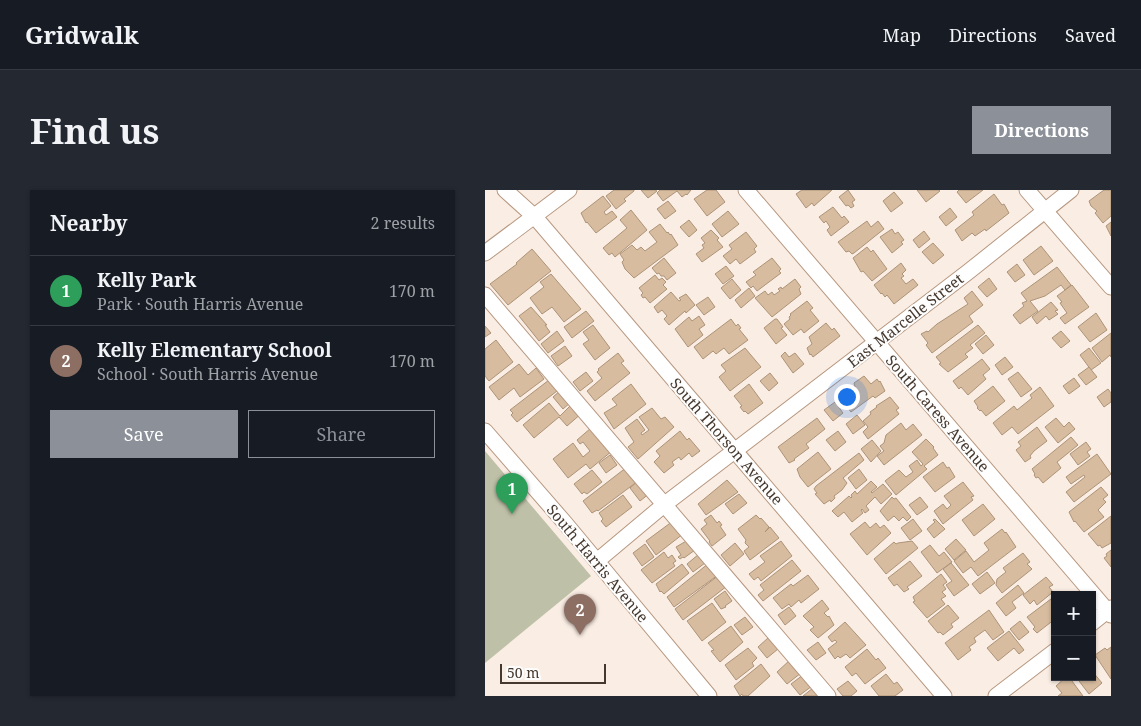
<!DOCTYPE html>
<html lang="en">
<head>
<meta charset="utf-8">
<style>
	:root { --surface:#171b24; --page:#242831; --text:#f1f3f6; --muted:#9ea1a6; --line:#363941; --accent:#8c9099 }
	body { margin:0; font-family:"Noto Serif",serif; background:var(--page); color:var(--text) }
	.controls { position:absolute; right:15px; bottom:15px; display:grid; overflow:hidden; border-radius:0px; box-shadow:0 1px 4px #0004 }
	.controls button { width:45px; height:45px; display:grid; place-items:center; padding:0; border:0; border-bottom:1px solid var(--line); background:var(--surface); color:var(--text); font:25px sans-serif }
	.scale { position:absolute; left:15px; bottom:12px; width:106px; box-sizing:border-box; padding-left:5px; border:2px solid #45382e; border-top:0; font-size:14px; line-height:18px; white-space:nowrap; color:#45382e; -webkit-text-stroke:4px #fdfdfd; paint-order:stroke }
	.you { position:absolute; left:361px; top:206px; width:18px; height:18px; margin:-12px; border:4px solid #fff; border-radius:50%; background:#1a73e8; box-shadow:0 0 0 8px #1a73e833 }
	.badge { display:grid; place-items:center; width:32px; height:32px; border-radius:50%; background:var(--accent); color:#fff; font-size:16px; font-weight:700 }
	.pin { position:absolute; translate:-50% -41px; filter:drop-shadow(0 1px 2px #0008) }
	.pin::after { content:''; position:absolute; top:26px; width:18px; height:15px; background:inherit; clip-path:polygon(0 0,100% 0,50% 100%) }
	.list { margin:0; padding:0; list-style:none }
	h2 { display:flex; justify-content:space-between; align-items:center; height:65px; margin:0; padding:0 20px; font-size:21px }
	h2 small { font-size:16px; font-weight:400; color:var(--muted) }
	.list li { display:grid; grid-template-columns:32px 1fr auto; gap:15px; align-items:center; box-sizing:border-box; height:70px; padding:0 20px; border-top:1px solid var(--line) }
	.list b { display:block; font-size:19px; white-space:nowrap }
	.list p { margin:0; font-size:16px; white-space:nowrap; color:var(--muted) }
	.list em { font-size:16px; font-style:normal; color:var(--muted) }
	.actions { display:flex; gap:10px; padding:15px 20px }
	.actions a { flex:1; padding:11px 0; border:1px solid var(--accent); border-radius:0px; text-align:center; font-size:18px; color:var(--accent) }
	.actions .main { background:var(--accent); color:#fff }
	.map { position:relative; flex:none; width:626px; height:506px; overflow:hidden; border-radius:0px }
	header { display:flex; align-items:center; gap:30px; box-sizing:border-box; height:70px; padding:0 25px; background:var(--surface); border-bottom:1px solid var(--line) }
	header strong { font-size:24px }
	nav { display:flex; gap:28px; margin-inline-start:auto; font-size:18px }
	.intro { display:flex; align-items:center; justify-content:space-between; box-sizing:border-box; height:120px; padding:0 30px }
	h1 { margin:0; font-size:35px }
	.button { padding:12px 22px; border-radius:0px; background:var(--accent); color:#fff; font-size:18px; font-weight:700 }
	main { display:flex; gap:30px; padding:0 30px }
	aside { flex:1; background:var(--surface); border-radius:0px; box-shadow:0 1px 4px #0004 }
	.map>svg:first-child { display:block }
	.green { fill:#bec1a7 }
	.building { fill:#d7bc9f; stroke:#ad9378 }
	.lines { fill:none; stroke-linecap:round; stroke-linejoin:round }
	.minor-casing { stroke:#b79881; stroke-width:17 }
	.minor { stroke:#fff; stroke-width:15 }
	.labels { text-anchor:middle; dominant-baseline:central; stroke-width:4; stroke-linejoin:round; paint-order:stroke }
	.street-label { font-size:15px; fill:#45382e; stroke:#fdfdfd }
</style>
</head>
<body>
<header>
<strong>Gridwalk</strong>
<nav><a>Map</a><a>Directions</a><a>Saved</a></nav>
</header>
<div class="intro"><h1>Find us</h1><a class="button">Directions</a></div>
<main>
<aside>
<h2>Nearby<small>2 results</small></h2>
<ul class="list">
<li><span class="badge" style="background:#2e9e5b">1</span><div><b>Kelly Park</b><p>Park · South Harris Avenue</p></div><em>170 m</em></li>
<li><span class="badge" style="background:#8d6e63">2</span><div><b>Kelly Elementary School</b><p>School · South Harris Avenue</p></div><em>170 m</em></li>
</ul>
<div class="actions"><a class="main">Save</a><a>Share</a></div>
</aside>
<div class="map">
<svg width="626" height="506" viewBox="0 0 626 506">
	<rect width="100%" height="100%" fill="#faede3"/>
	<polygon class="green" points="0,261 106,386 0,473"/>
	<g class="building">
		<polygon points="129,0 149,0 149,1 139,9 141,11 131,19 121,6"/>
		<polygon points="156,0 170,0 172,1 163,8"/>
		<polygon points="175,0 206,0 202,5 201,4 197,7 192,1 178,11 172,3"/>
		<polygon points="222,0 231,0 240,12 222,26 209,9"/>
		<polygon points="317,0 347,0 329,16 327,13 321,18 311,4"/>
		<polygon points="363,0 370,10 367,12 369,16 366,18 363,15 361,16 354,7"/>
		<polygon points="432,0 454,0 455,1 441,12"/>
		<polygon points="474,0 498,0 481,13 472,2"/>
		<polygon points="619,0 626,0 626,26 618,33 610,23 612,21 606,16 604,11"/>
		<polygon points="409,2 418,13 406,22 398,11"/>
		<polygon points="509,4 517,15 519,14 524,23 501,41 500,39 490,46 487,43 477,51 470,40 489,25 487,22"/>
		<polygon points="118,6 126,16 119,22 121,25 127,21 132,27 111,43 102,32 101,33 96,23"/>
		<polygon points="183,11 191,21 180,29 172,19"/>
		<polygon points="348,17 357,28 359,26 364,32 346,46 342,40 345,37 341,31 339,33 334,27"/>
		<polygon points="465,18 472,27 461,36 454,27"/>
		<polygon points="146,20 162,40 130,67 127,63 124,65 118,58 142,38 135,30"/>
		<polygon points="243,21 254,34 237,47 227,34"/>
		<polygon points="204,30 212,40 204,47 195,37"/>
		<polygon points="382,31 386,37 393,31 399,39 369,63 367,64 364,61 361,62 353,52"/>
		<polygon points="626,32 626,46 621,36"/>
		<polygon points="175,34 182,43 183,42 185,45 186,44 193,55 149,88 140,79 137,72 139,70 135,64 147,55 152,60 156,57 160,61 172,52 164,42"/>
		<polygon points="407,39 410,44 413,42 419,50 416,52 418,54 407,63 395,47"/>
		<polygon points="226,40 234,48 232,50 238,57 217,72 211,64 219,58 217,55 220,53 216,48"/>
		<polygon points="439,41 445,49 434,58 428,50"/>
		<polygon points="261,42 272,56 269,59 271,62 255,74 251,69 245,74 238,66 247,59 244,55"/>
		<polygon points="448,53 459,65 448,74 437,62"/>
		<polygon points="556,56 568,71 549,85 538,70"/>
		<polygon points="382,57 386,62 388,60 402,79 387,91 378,81 376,82 368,68"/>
		<polygon points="47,59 66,81 23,115 5,94 32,74 31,73"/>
		<polygon points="179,68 191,83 182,90 179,86 176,86 174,83 172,84 167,78"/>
		<polygon points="287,68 296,79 294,81 296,83 272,101 268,96 266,98 261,92 271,85 268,82"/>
		<polygon points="416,73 421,80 417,84 419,86 416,88 421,94 428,89 433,95 409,114 402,105 400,107 397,103 396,104 389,95"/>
		<polygon points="532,74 540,85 530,92 522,82"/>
		<polygon points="241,76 249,86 238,94 230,84"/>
		<polygon points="572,77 586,95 580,100 576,95 560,106 545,111 553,121 535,134 528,125 539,116 537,113 542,111 536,103"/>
		<polygon points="66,84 96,119 79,132 67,117 57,124 45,108 59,97 55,92"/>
		<polygon points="170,85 174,90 177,88 181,92 178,95 182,99 165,113 160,107 158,108 156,105 158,103 154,98"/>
		<polygon points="504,88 512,99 502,107 493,97"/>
		<polygon points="247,89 256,100 245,109 236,98"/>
		<polygon points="310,89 316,97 314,99 316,104 287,127 270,108 280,101 283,105 287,102 289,105 295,101 293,99 296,97 297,99"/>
		<polygon points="587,95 604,117 580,134 575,128 582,123 575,113 577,112 572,106"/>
		<polygon points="264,98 270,106 256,118 250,110"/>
		<polygon points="487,101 498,115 484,126 488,132 447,163 441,155 443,153 436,144 442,141 443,142 452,134 483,114 479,108"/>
		<polygon points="186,102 194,111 196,110 194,108 201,104 210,115 201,123 200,121 184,135 179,129 182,126 177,120 173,123 169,117"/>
		<polygon points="223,107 230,117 219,125 211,115"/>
		<polygon points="322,111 328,118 325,120 334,131 319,143 316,139 308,145 299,134 305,129 304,127 306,125 305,124"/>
		<polygon points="566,112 573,120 570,121 573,124 564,130 561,126 552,134 547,127"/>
		<polygon points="46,117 62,135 60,135 65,142 54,151 34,126"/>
		<polygon points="101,121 109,131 87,148 79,137"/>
		<polygon points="611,123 622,140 605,152 593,137"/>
		<polygon points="214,126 220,135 214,139 218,145 203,157 190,139 204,127 207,131"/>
		<polygon points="246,129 251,136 253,134 256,138 254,139 263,150 244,164 239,158 231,164 228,161 218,169 209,157"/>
		<polygon points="290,129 292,129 298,137 296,138 302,145 291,154 279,138"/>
		<polygon points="341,133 347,140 349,138 355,146 328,167 326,164 325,165 322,158 327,154 324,147"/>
		<polygon points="108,135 125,158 110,170 98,154 104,150 98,142"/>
		<polygon points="493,135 500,143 485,155 488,158 480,164 483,167 463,182 454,174 456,173 451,167"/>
		<polygon points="0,136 6,143 0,147"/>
		<polygon points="72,141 79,151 63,163 56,154"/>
		<polygon points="576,141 585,151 576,158 567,148"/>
		<polygon points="626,143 626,167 625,165 617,172 607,158"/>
		<polygon points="501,145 509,155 498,164 490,154"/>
		<polygon points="11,150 28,172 4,191 0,186 0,159"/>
		<polygon points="80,156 87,166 73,176 66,166"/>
		<polygon points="260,158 276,177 245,201 234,187 241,181 236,175"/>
		<polygon points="604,158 616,173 606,180 595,165"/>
		<polygon points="300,162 304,167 310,163 319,174 308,183 296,166"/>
		<polygon points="133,163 139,171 136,173 145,183 110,211 102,201 117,188 112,182 114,180 113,179"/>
		<polygon points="520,167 528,177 517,185 510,175"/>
		<polygon points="497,169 505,179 498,185 501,189 483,205 476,197 474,199 468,191"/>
		<polygon points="34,174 43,185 51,178 59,189 35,207 29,198 14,210 4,197"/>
		<polygon points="604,177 612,187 601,195 593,185"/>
		<polygon points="101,182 108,191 95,201 88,192"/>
		<polygon points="533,182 547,199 536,207 523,189"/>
		<polygon points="285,183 293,193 284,201 275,191"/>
		<polygon points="379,186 386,194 392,189 394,192 395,191 400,201 390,208 388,206 366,222 355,208 370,197 369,193"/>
		<polygon points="589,188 595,196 584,204 578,196"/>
		<polygon points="64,190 72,201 32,232 26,225 28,223 25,220"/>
		<polygon points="146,194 161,214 129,239 119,223 132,215 127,209"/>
		<polygon points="264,194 278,213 263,224 260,221 259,222 255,217 257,216 249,206"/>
		<polygon points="508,196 520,211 501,226 496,220 495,221 492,218 493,217 489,211"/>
		<polygon points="555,197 569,216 533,244 527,237 517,245 508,233 529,216 532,220 547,208 545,205"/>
		<polygon points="623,199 626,203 626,212 619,217 612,207"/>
		<polygon points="76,200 86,212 78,219 68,207"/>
		<polygon points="405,207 414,218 411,220 414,224 383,249 378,242 383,237 378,231 386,224 385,222 392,217 391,216"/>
		<polygon points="350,212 358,223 348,231 339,220"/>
		<polygon points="64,213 75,226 88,213 97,223 82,236 74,227 49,248 38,235"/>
		<polygon points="167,218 176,229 180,227 189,237 153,269 143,257 149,252 140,238 152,229 160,240 156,243 157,245 164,240 154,227"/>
		<polygon points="372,225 380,235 368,244 361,234"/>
		<polygon points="332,228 340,239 321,254 324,258 309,269 310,270 304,273 293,257"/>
		<polygon points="571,228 579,237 584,232 590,239 573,253 560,237"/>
		<polygon points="416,233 421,240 428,234 437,245 399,275 392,266 399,261 395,256 399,253 401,245"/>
		<polygon points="552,237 562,251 549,261 545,266 546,268 540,272 531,260 536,256 533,252"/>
		<polygon points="106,238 127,261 105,279 101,274 83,288 68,269 88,253 98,267 105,261 98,252 95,254 92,250"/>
		<polygon points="195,241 202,250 204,248 215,261 207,267 204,263 196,270 194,267 187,272 189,275 179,283 169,272 175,266 171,261"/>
		<polygon points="353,241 361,252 350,261 341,250"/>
		<polygon points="586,247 593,255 572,272 576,278 558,293 553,287 551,288 549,285 550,284 547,279"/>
		<polygon points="441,249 449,257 448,258 453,265 439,276 442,279 411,305 400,291 414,280 421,287 428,282 424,276 432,270 436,276 438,274 427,262"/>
		<polygon points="387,250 396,261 386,272 376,259"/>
		<polygon points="601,252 606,259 602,262 605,266 593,275 585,264"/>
		<polygon points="333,262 346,279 323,297 315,287 312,279"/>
		<polygon points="374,263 379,270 358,288 362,293 357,300 349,306 350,308 346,312 345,310 339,314 330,304 332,303 329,299 331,296"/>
		<polygon points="612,264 626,284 589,312 581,302 600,287 599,285 586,294 581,287"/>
		<polygon points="125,265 132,275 121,283 114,273"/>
		<polygon points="458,272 462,278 464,277 470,287 450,302 438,287"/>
		<polygon points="142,277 153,291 113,321 112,320 107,323 98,311"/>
		<polygon points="374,279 382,290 371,299 363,288"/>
		<polygon points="107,280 117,292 102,304 99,302 97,304 89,294"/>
		<polygon points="154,290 165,303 155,311 145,298"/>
		<polygon points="242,290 253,302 221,325 213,314"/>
		<polygon points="386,291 392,297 386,302 387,303 398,294 407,304 396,314 390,307 381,316 384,320 380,323 377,319 376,320 378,323 367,332 359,322 353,327 347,321 364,306 366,308 367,307 366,305 370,301 372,304"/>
		<polygon points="478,292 489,306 486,307 488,310 458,334 449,321 458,314 462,319 466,315 459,306"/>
		<polygon points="616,297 623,305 618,309 621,312 613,320 619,327 599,342 590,331 589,332 584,322"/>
		<polygon points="254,304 262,313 248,324 240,314"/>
		<polygon points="138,305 147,317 121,337 116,331 118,329 114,323"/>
		<polygon points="407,307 409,309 411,308 426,327 422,331 418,327 414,331 409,326 403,331 395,321"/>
		<polygon points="435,307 443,317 432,325 424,315"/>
		<polygon points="498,314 510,329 489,346 477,330"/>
		<polygon points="226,325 232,333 234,331 237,335 235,336 241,345 227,356 224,352 225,351 216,339 222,334 219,330"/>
		<polygon points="271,325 275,329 276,328 284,337 280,342 285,337 294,348 265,370 259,361 264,357 260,353 261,350 253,339"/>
		<polygon points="626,326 626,353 617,358 615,355 613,356 603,344"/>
		<polygon points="428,329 437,341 425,350 416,338"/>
		<polygon points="450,329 460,339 449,348 442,339 450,332 448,330"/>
		<polygon points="188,331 198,344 171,365 161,351"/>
		<polygon points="380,332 385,338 391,333 395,338 399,335 406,343 382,365 365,344"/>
		<polygon points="517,339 520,343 521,342 531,357 493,386 486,377 478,383 469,371 481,361 489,372 504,360 499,353"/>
		<polygon points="471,349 481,360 469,370 460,359"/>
		<polygon points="203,350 210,360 199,368 198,367 195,369 193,367 196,365 191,357"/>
		<polygon points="296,351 307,366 276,391 273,387 269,390 264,384 280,372 275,366"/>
		<polygon points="427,351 433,358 401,384 389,369 409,352 411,354 413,353"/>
		<polygon points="250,353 259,364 245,376 236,365"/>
		<polygon points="160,354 169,367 157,376 148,363"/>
		<polygon points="445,355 454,366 459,362 467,372 452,383 436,362"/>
		<polygon points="626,360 626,377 619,368 622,366 621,364"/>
		<polygon points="179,362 183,368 187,365 191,371 188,373 190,376 167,393 156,380"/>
		<polygon points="538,363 545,372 542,374 547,379 517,403 511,395 512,389 521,382 518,378"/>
		<polygon points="214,364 220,373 208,382 202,374"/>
		<polygon points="307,370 316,381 278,411 273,405 279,400 275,395"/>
		<polygon points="425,371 437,386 422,397 424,399 419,402 412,394 409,396 403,388"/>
		<polygon points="224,373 233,385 189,417 182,407"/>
		<polygon points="466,373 484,395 469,406 461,395 467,391 458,379"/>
		<polygon points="197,374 204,383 179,404 176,401 175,402 171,394"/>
		<polygon points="502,382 510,393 495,404 487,394"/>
		<polygon points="456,384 462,392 458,395 461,399 457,402 461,406 456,409 460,414 442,428 428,412 430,411 428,407"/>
		<polygon points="234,385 242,396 198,430 190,419"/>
		<polygon points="323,385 334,399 316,413 314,410 306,417 304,414 297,419 288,408 306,394 308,396"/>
		<polygon points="561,387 568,395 564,397 568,402 552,415 549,410 545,414 538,405"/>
		<polygon points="533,395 539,403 527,412 531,418 521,426 511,413"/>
		<polygon points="240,401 247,411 240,416 241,417 236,419 229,409"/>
		<polygon points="570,406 570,429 552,443 548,439 550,437 542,427"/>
		<polygon points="337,410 344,419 339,423 343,427 344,426 349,435 333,448 325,440 329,437 318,426"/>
		<polygon points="227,413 241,432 217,451 202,431"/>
		<polygon points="463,415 474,428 466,434 468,437 458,445 455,442 453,443 443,431"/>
		<polygon points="304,417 311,426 300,435 293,425"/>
		<polygon points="504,420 519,442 508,450 500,440 489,448 491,452 484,457 486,460 473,470 460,453"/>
		<polygon points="260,427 268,437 257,445 249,435"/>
		<polygon points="535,431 544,442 534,450 525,439"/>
		<polygon points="360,432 381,455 365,468 361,464 355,468 353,466 350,469 343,459 352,452 350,450 347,452 343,447"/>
		<polygon points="246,436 258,452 235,472 226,461 229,460 223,453"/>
		<polygon points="524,441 539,460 534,464 529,458 513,471 502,458"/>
		<polygon points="283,448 293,459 282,468 273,457"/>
		<polygon points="333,452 341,463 331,470 322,460"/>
		<polygon points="626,457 626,489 610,465 620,458 622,460"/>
		<polygon points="263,458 272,468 267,473 269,476 251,490 240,475"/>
		<polygon points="382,459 391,470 393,468 401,478 380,494 371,483 367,486 360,477"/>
		<polygon points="305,470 316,483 302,494 292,482"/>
		<polygon points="276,474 285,486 263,506 258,506 257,504 255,506 249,496"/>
		<polygon points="607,481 617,493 604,504 591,487 607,487"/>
		<polygon points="401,484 409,494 412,492 418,500 410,506 394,506 386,496"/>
		<polygon points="318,485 327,496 315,505 306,494"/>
		<polygon points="581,487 584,487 598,506 573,506 577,503 571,496"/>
		<polygon points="363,491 372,501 366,506 358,506 352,499"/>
		<polygon points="328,498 334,506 318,506"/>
	</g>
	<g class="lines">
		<defs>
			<g id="minor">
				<polyline points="20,0 50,27 459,506"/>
				<polyline points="261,0 626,425"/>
				<polyline points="542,0 626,97"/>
				<polyline points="0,63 84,0"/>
				<polyline points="0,105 343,506"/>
				<polyline points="0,241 80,333 224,506"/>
				<polyline points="112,371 180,314 483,82 586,0"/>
				<polyline points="607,433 626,418"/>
				<polyline points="511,506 570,461"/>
			</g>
		</defs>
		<use href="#minor" class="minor-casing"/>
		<use href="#minor" class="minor"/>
	</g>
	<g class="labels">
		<g class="street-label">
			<text transform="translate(420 130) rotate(-38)">East Marcelle Street</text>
			<text transform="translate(453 223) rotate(49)">South Caress Avenue</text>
			<text transform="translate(242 251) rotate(49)">South Thorson Avenue</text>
			<text transform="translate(113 373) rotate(50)">South Harris Avenue</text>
		</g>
	</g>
</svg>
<div class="controls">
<button>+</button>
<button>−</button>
</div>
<div class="scale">50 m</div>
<div class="you"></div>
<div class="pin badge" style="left:27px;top:324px;background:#2e9e5b">1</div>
<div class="pin badge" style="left:95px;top:445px;background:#8d6e63">2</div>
</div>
</main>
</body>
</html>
